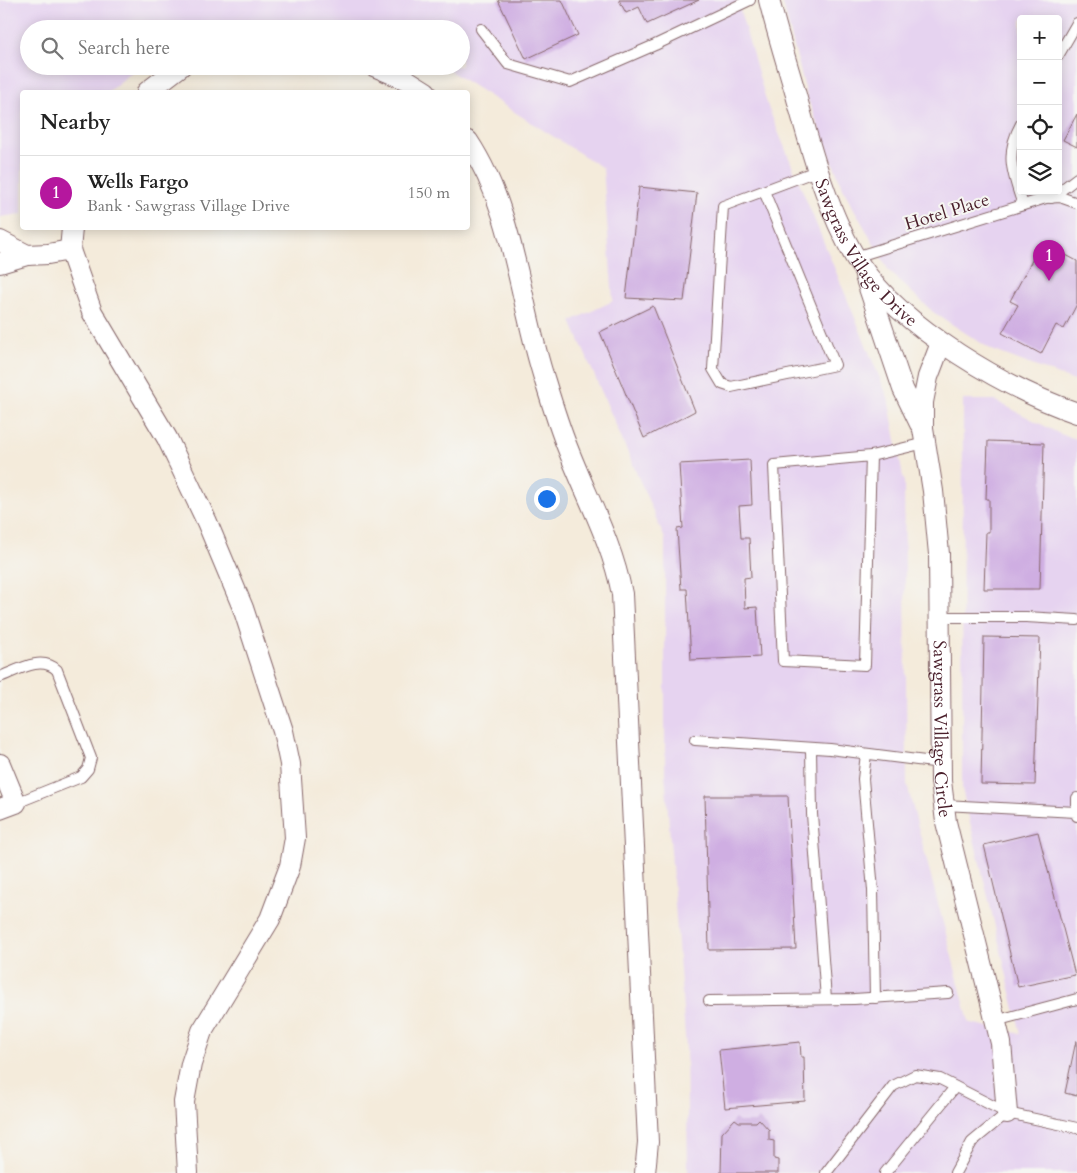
<!DOCTYPE html>
<html lang="en">
<head>
<meta charset="utf-8">
<style>
	:root { --surface:#fff; --page:#f6f6f6; --text:#222; --muted:#767676; --line:#e0e0e0; --accent:#b5179e }
	body { margin:0; font-family:Cardo,serif; background:var(--page); color:var(--text) }
	.controls { position:absolute; right:15px; top:15px; display:grid; overflow:hidden; border-radius:5px; box-shadow:0 2px 12px #0003 }
	.controls button { width:45px; height:45px; display:grid; place-items:center; padding:0; border:0; border-bottom:1px solid var(--line); background:var(--surface); color:var(--text); font:25px sans-serif }
	.you { position:absolute; left:546px; top:498px; width:18px; height:18px; margin:-12px; border:4px solid #fff; border-radius:50%; background:#1a73e8; box-shadow:0 0 0 8px #1a73e833 }
	.badge { display:grid; place-items:center; width:32px; height:32px; border-radius:50%; background:var(--accent); color:#fff; font-size:16px; font-weight:700 }
	.pin { position:absolute; translate:-50% -41px; filter:drop-shadow(0 1px 2px #0008) }
	.pin::after { content:''; position:absolute; top:26px; width:18px; height:15px; background:inherit; clip-path:polygon(0 0,100% 0,50% 100%) }
	.list { margin:0; padding:0; list-style:none }
	h2 { display:flex; justify-content:space-between; align-items:center; height:65px; margin:0; padding:0 20px; font-size:21px }
	h2 small { font-size:16px; font-weight:400; color:var(--muted) }
	.list li { display:grid; grid-template-columns:32px 1fr auto; gap:15px; align-items:center; box-sizing:border-box; height:75px; padding:0 20px; border-top:1px solid var(--line) }
	.list b { display:block; font-size:19px; white-space:nowrap }
	.list p { margin:0; font-size:16px; white-space:nowrap; color:var(--muted) }
	.list em { font-size:16px; font-style:normal; color:var(--muted) }
	.icon { flex:none; width:28px; height:28px; fill:none; stroke:currentColor; stroke-width:2; stroke-linecap:round; stroke-linejoin:round }
	.map { position:relative; flex:none; width:1077px; height:1173px; overflow:hidden }
	.search { position:absolute; background:var(--surface); box-shadow:0 2px 12px #0003; left:20px; top:20px; width:450px; height:55px; display:flex; align-items:center; gap:12px; box-sizing:border-box; padding:0 18px; border-radius:28px; color:var(--muted); font-size:19px }
	.panel { position:absolute; background:var(--surface); box-shadow:0 2px 12px #0003; left:20px; top:90px; width:450px; height:140px; border-radius:5px }
	.map>svg:first-child { display:block }
	.built { fill:#e6d3f0; fill-rule:evenodd }
	.building { fill:#cfaee2 }
	.lines { fill:none; stroke-linecap:round; stroke-linejoin:round }
	.lane-casing { stroke:#866669; stroke-width:12 }
	.street-casing { stroke:#866669; stroke-width:22 }
	.lane { stroke:#fff; stroke-width:10 }
	.street { stroke:#fff; stroke-width:20 }
	.labels { text-anchor:middle; dominant-baseline:central; stroke-width:4; stroke-linejoin:round; paint-order:stroke }
	.street-label { font-size:18px; fill:#4a1f2b; stroke:#f6f6f2 }
</style>
</head>
<body>
<div class="map">
<svg width="1077" height="1173" viewBox="0 0 1077 1173">
	<rect width="100%" height="100%" fill="#f6f6f2"/>
	<filter id="ink" filterUnits="userSpaceOnUse"><feTurbulence type="fractalNoise" baseFrequency=".02" numOctaves="2"/><feDisplacementMap in="SourceGraphic" scale="10" xChannelSelector="R" yChannelSelector="G"/><feConvolveMatrix kernelMatrix="1 2 1 2 8 2 1 2 1" color-interpolation-filters="sRGB"/></filter>
	<filter id="wash" filterUnits="userSpaceOnUse"><feTurbulence type="fractalNoise" baseFrequency=".0096" numOctaves="4" result="noise"/><feDisplacementMap in="SourceGraphic" scale="20" xChannelSelector="R" yChannelSelector="G"/><feGaussianBlur stdDeviation="1.12" result="paint"/><feColorMatrix in="noise" values="0 0 0 0 0 0 0 0 0 0 0 0 0 0 0 0 0 1.4 0 .05"/><feComposite in="paint" operator="in"/></filter>
	<g filter="url(#wash)">
		<rect width="100%" height="100%" fill="#f4ebdb"/>
		<g class="built">
			<polygon points="0,0 737,0 768,107 888,398 904,482 907,785 969,1022 966,1022 1021,1034 962,789 963,400 994,400 1060,434 1077,439 1077,1173 688,1173 686,1048 665,773 665,539 571,321 613,301 603,168 442,66 461,66 461,29 29,29 29,66 139,66 108,92 22,92 22,214 0,217"/>
			<path d="M 782,0 L 1077,0 L 1077,382 L 992,350 L 933,312 L 889,271 L 844,191 L 808,100 ZM 1021,19 L 1058,19 L 1058,191 L 1021,191 Z"/>
		</g>
		<g id="blocks">
			<g class="building">
				<polygon points="498,0 562,0 578,35 526,59"/>
				<polygon points="619,0 699,0 647,24 639,7 626,13"/>
				<polygon points="1077,114 1077,147 1063,140"/>
				<polygon points="639,187 697,193 684,301 626,298"/>
				<polygon points="1042,242 1077,261 1077,304 1064,329 1056,325 1041,354 1002,333 1018,305 1010,301"/>
				<polygon points="653,306 695,411 644,438 600,332"/>
				<polygon points="988,441 1044,443 1040,589 984,589 986,532 989,532 989,499 986,499"/>
				<polygon points="750,460 752,505 739,506 741,538 749,538 751,577 744,578 745,608 757,607 760,657 691,660 687,589 681,589 677,529 683,528 679,464"/>
				<polygon points="984,637 1040,638 1035,785 981,784"/>
				<polygon points="705,796 788,796 796,949 709,950"/>
				<polygon points="1038,832 1075,975 1018,987 984,845"/>
				<polygon points="1076,1041 1077,1041 1077,1096 1065,1093"/>
				<polygon points="800,1042 801,1057 804,1057 805,1101 725,1108 719,1050"/>
				<polygon points="735,1119 739,1122 756,1122 759,1119 769,1130 769,1140 774,1141 774,1159 778,1160 778,1173 721,1173 722,1133"/>
			</g>
		</g>
	</g>
	<g filter="url(#ink)">
		<use href="#blocks" fill-opacity="0" stroke="#866669" stroke-width="1"/>
		<g class="lines">
			<defs>
				<g id="lane">
					<polyline points="481,29 508,64 570,82 655,45 750,0"/>
					<polyline points="1058,56 1077,23"/>
					<path d="M 1021,124 C 1004,155 1013,174 1023,205"/>
					<polyline points="764,191 835,365 731,387 722,384 713,369 723,206 819,170"/>
					<polyline points="1051,198 1077,178"/>
					<polyline points="855,257 1046,198 1060,197 1077,203"/>
					<polyline points="871,456 865,665 783,661 774,465 871,456 925,443"/>
					<polyline points="940,617 1026,617 1077,620"/>
					<path d="M 0,677 C 18,670 41,655 57,670 L 91,758 L 88,769 L 81,777 L 16,803"/>
					<polyline points="695,740 830,749 941,763"/>
					<polyline points="811,748 812,814 826,999"/>
					<polyline points="866,754 863,779 873,890 875,998"/>
					<polyline points="1077,798 1077,812"/>
					<polyline points="944,805 1076,812 1077,816"/>
					<polyline points="709,1001 854,999 948,993"/>
					<polyline points="995,1021 1077,999"/>
					<polyline points="826,1173 893,1086 915,1075 940,1079 1007,1113 1077,1128"/>
					<polyline points="885,1173 955,1087"/>
					<polyline points="955,1173 972,1142 1007,1113"/>
				</g>
				<g id="street">
					<path id="s1" d="M 769,0 C 777,32 787,64 796,95 C 811,151 829,217 860,265 C 902,328 1007,389 1077,413"/>
					<polyline points="374,66 407,80 426,92"/>
					<polyline points="147,92 181,66"/>
					<path d="M 468,141 C 515,212 519,301 545,381 C 552,404 559,427 568,449 C 587,498 612,542 622,594 L 648,1142 L 645,1173"/>
					<polyline points="0,241 27,255"/>
					<polyline points="70,250 72,228"/>
					<polyline points="0,263 27,255 48,254 70,250 92,312 167,438 207,522 243,608 283,731 290,764 295,838 290,866 270,919 202,1031 191,1064 184,1102 188,1173"/>
					<polyline points="865,276 903,389 920,424"/>
					<path id="s2" d="M 941,343 L 928,377 L 923,402 L 923,429 L 933,491 L 939,554 L 941,781 L 946,822 L 1001,1043 L 1007,1113"/>
					<polyline points="0,764 16,803 0,809"/>
				</g>
			</defs>
			<use href="#lane" class="lane-casing"/>
			<use href="#street" class="street-casing"/>
			<use href="#lane" class="lane"/>
			<use href="#street" class="street"/>
		</g>
	</g>
	<g class="labels">
		<g class="street-label">
			<text transform="translate(947 212) rotate(-17)">Hotel Place</text>
			<text stroke="none"><textPath href="#s1" startOffset="274">Sawgrass Village Drive</textPath></text>
			<text stroke="none"><textPath href="#s2" startOffset="390">Sawgrass Village Circle</textPath></text>
		</g>
	</g>
</svg>
<div class="controls">
<button>+</button>
<button>−</button>
<button><svg class="icon" aria-label="locate" viewBox="0 0 24 24"><circle cx="12" cy="12" r="6"/><path d="M12 2v4M12 18v4M2 12h4M18 12h4"/></svg></button>
<button><svg class="icon" aria-label="layers" viewBox="0 0 24 24"><path d="M12 4l9 5-9 5-9-5zM3 14l9 5 9-5"/></svg></button>
</div>
<div class="you"></div>
<div class="pin badge" style="left:1049px;top:281px">1</div>
<div class="search"><svg class="icon" aria-label="search" viewBox="0 0 24 24"><circle cx="10" cy="10" r="6"/><path d="M15 15l6 6"/></svg>Search here</div>
<section class="panel">
<h2>Nearby<small></small></h2>
<ul class="list">
<li><span class="badge">1</span><div><b>Wells Fargo</b><p>Bank · Sawgrass Village Drive</p></div><em>150 m</em></li>
</ul>
</section>
</div>
</body>
</html>
